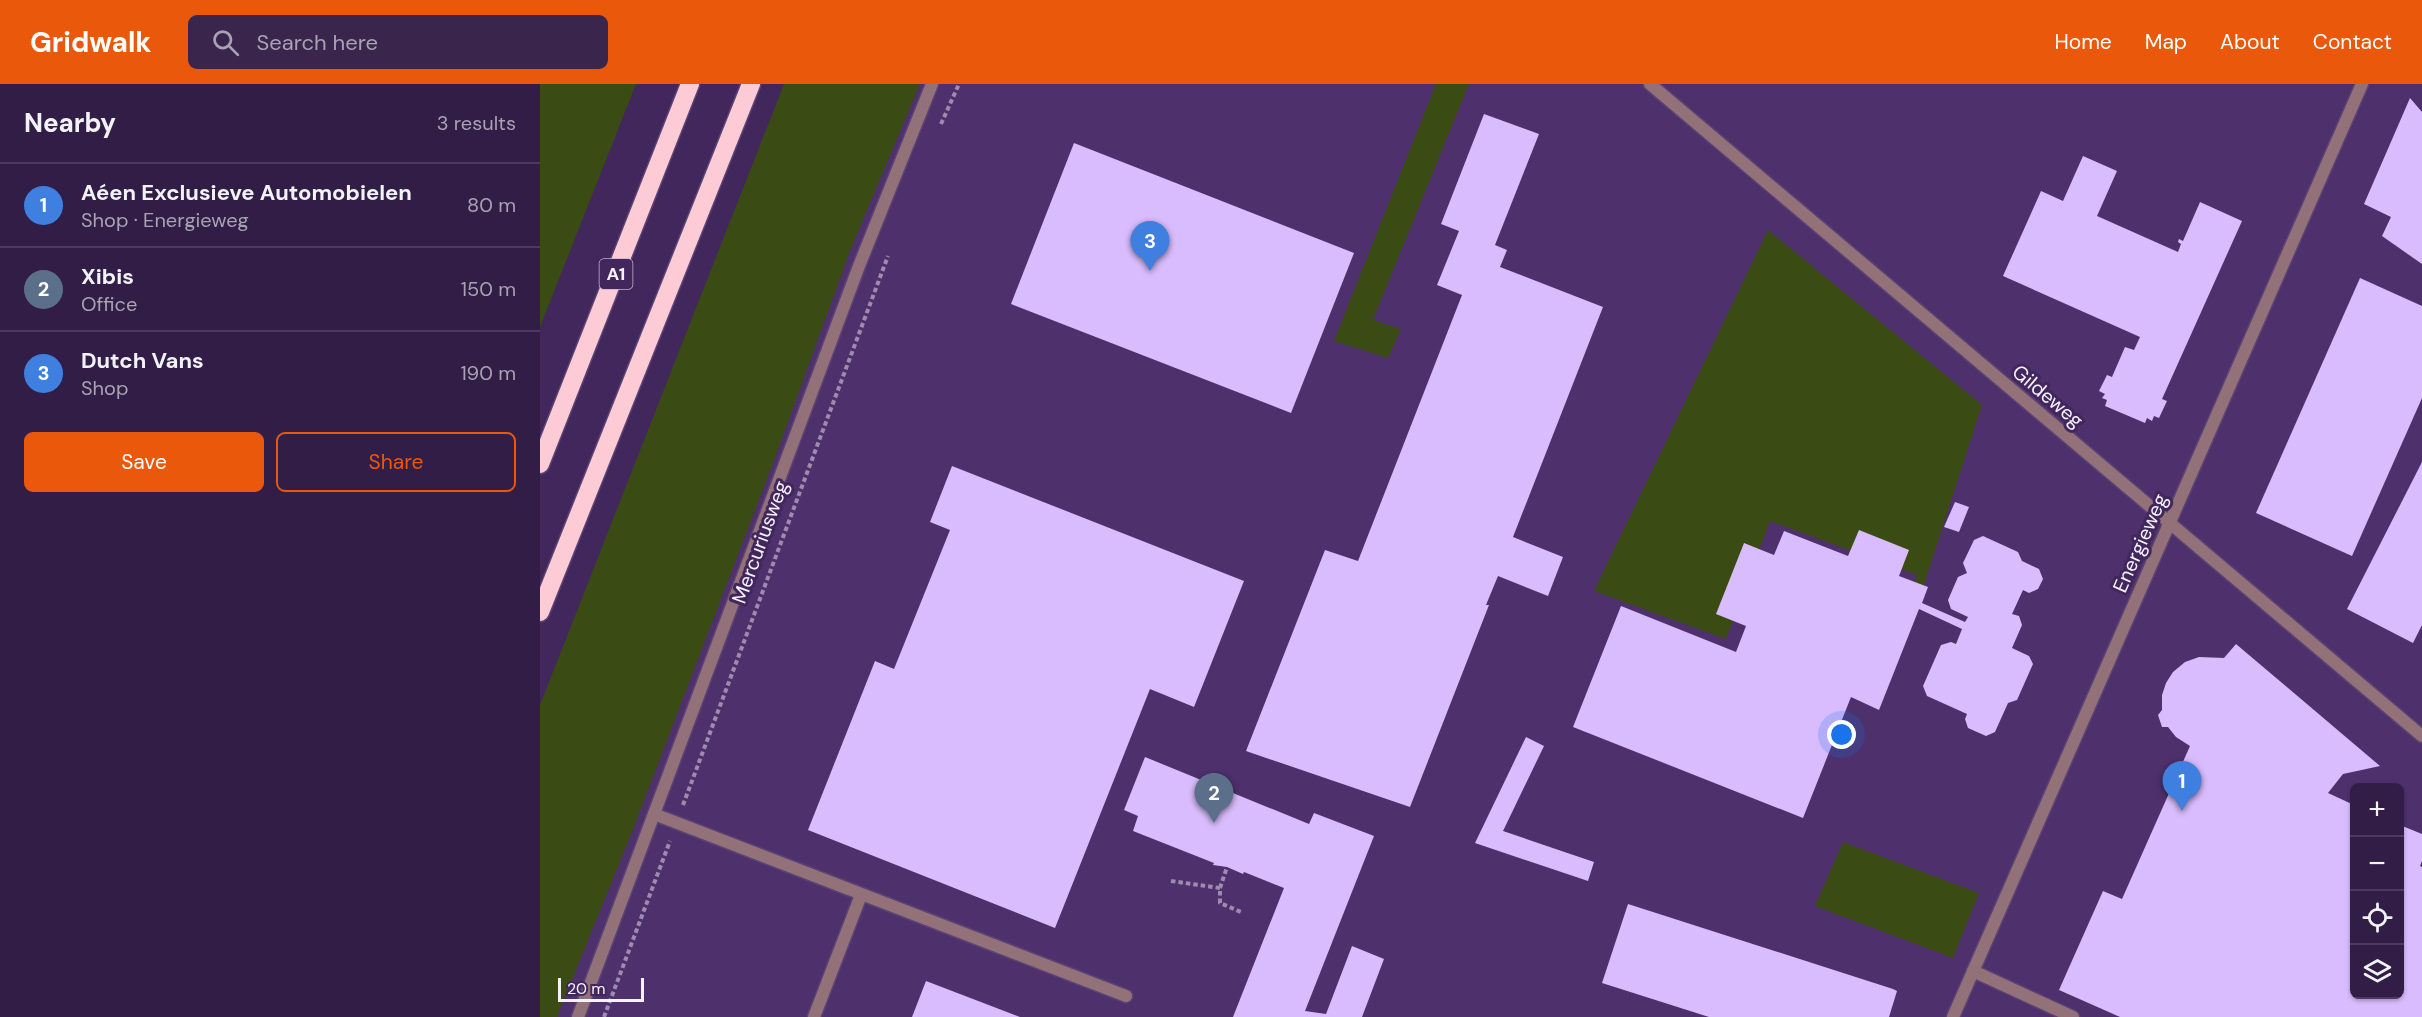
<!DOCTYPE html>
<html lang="en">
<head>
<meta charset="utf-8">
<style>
	:root { --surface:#321d46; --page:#3a264d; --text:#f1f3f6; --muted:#a8a2b3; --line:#4d3b5f; --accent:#ea580c }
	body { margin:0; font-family:"DM Sans",sans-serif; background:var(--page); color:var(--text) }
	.controls { position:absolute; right:18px; bottom:18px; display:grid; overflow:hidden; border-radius:9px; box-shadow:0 2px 4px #0004 }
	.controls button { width:54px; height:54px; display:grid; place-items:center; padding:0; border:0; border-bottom:2px solid var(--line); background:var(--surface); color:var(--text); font:30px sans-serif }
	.scale { position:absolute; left:18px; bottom:15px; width:86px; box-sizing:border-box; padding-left:6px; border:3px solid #f7f1fe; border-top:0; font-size:16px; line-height:21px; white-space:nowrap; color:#f7f1fe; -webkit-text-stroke:4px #42275d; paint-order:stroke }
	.you { position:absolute; left:1302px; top:651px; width:21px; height:21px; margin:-15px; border:4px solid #fff; border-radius:50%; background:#1a73e8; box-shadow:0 0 0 9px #1a73e833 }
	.badge { display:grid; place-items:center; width:39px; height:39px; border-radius:50%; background:var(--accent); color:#fff; font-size:20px; font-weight:700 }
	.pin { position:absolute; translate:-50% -50px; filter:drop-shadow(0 2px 3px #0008) }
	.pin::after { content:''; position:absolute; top:32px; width:21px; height:18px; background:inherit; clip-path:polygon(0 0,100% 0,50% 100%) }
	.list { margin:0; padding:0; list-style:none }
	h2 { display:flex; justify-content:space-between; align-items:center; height:78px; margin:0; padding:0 24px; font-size:26px }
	h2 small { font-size:20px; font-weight:400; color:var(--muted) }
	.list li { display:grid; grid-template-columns:39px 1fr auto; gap:18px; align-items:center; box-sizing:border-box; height:84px; padding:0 24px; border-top:2px solid var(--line) }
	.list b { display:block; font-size:22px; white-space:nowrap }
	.list p { margin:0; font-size:20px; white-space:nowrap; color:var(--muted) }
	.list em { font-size:20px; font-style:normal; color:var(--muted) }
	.actions { display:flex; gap:12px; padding:18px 24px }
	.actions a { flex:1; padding:14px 0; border:2px solid var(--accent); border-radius:9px; text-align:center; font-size:21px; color:var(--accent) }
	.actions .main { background:var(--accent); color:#fff }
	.icon { flex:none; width:33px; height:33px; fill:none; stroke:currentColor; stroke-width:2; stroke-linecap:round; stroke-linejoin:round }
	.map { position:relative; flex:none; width:1882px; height:933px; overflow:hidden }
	header { display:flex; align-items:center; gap:36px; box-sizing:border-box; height:84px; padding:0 30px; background:var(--accent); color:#fff }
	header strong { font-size:28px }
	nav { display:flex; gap:33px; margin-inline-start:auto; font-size:21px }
	.search { width:420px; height:54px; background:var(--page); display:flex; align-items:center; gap:15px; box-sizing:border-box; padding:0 21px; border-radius:9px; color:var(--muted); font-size:22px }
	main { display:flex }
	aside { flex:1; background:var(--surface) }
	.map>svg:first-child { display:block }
	.built { fill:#4e306c; fill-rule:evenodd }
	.green { fill:#3a4b14 }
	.building { fill:#d9bcfd }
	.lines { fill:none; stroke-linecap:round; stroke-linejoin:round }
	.service-casing { stroke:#5b4374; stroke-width:15 }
	.minor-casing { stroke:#5b4374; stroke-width:15 }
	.tertiary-casing { stroke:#5b4374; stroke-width:15 }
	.motorway-casing { stroke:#5b4374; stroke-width:21 }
	.path { stroke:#9d8cae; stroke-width:4; stroke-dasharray:4.5 3; stroke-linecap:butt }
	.service { stroke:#927178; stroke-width:12 }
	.minor { stroke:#927178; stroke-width:12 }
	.tertiary { stroke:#927178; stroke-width:12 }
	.motorway { stroke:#fccbd5; stroke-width:18 }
	.labels { text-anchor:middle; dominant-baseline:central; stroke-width:6; stroke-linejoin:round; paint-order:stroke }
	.shield { fill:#42275d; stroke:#c1b4ce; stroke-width:1.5 }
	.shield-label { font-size:18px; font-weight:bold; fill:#f7f1fe }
	.street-label { font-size:20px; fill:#f7f1fe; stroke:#42275d }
</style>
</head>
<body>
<header>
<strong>Gridwalk</strong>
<div class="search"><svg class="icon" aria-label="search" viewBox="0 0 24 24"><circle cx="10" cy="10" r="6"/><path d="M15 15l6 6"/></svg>Search here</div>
<nav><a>Home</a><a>Map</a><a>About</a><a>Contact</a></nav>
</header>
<main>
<aside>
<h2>Nearby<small>3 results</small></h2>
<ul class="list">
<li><span class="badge" style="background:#3f7fe0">1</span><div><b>Aéen Exclusieve Automobielen</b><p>Shop · Energieweg</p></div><em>80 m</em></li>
<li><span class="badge" style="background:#5c6f8a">2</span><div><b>Xibis</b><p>Office</p></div><em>150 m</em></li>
<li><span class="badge" style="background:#3f7fe0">3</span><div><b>Dutch Vans</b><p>Shop</p></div><em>190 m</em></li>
</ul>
<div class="actions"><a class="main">Save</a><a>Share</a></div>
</aside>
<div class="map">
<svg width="1882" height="933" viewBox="0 0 1882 933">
	<rect width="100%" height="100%" fill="#42275d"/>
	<path class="built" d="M 275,0 L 1882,0 L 1882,933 L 0,933 ZM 1814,704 L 1860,704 L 1860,910 L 1814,910 Z"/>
	<g class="green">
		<polygon points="0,0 96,0 0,243"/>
		<polygon points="244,0 380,0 310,167 236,371 94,743 17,933 0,933 0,621"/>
		<polygon points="896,0 929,0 833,236 861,245 848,274 794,257"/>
		<polygon points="1228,146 1442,321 1381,510 1372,507 1377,491 1230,437 1186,555 1054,507"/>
		<polygon points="1303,758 1439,809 1413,874 1275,822"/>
	</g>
	<g class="building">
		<polygon points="1870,14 1882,28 1882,180 1842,152 1851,133 1824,120"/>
		<polygon points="944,30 999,50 955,161 967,166 960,183 1063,223 973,453 1023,473 1008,512 958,492 946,521 949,521 870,723 706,667 785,466 818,477 922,211 897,201 919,147 901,140"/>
		<polygon points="534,59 814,169 751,329 471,220"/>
		<polygon points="1543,72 1577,87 1557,132 1638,168 1641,160 1638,158 1639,155 1643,157 1660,118 1702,137 1622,315 1627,317 1619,334 1614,332 1612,337 1607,334 1605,339 1565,322 1567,316 1562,314 1565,310 1559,307 1567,291 1572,293 1585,263 1594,266 1600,253 1463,192 1501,107 1523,117"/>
		<polygon points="1820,194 1882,222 1882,314 1812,472 1716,429"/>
		<polygon points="1882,378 1882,541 1873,559 1807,525"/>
		<polygon points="412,382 704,497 654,623 610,605 515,844 268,746 335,577 354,585 410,446 390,438"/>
		<polygon points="1415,418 1429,423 1419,448 1404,443"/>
		<polygon points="1319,446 1369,466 1359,492 1388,503 1382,519 1425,538 1428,533 1411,525 1408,516 1418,493 1427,489 1423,479 1434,456 1443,452 1478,468 1482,477 1499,485 1503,495 1498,505 1489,509 1483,506 1472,530 1479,532 1482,541 1472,564 1489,572 1493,580 1477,616 1468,619 1455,648 1446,652 1428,644 1425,635 1427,630 1387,612 1383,602 1401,561 1411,558 1416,560 1422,545 1379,525 1339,626 1311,613 1263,734 1033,643 1081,522 1196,568 1206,542 1176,530 1204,459 1234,471 1244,447 1308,472"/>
		<polygon points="1696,560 1840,682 1803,690 1788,709 1814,721 1814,910 1860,910 1860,741 1882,750 1882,777 1880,782 1882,783 1882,933 1580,933 1519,906 1563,807 1582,815 1650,662 1636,653 1628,643 1622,643 1618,631 1622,626 1622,611 1626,599 1633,588 1645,578 1659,573 1684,574"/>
		<polygon points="986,653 1004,662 963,747 1054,778 1048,797 935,759"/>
		<polygon points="605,673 769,740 774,729 834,752 765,927 786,930 812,862 844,875 822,933 693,933 744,804 704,788 703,790 687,783 673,781 674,779 593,747 598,732 584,726"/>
		<polygon points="1088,820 1353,905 1357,907 1349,933 1169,933 1062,899"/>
		<polygon points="386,897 480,933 372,933"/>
	</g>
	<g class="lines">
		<defs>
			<g id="service">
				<polyline points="114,730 586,912"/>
				<polyline points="1433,887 1533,933"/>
				<polyline points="274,933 321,811"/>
			</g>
			<polyline id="minor" points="1110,0 1882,652"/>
			<g id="tertiary">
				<polyline points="38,933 319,182 392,0"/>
				<polyline points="1413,933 1822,0"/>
			</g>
			<g id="motorway">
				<polyline points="0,380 150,0"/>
				<polyline points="0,528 211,0"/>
			</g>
		</defs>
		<use href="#service" class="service-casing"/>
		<use href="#minor" class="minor-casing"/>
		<use href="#tertiary" class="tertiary-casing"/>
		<use href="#motorway" class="motorway-casing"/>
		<g class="path">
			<polyline points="401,40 419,0"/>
			<polyline points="143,721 348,172"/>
			<polyline points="631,797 680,804 680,819 701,828"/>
			<polyline points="680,804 687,783"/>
			<polyline points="64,933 130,757"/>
		</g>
		<use href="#service" class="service"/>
		<use href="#minor" class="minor"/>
		<use href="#tertiary" class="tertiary"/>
		<use href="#motorway" class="motorway"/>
	</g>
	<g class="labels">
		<rect class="shield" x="59.5" y="175" width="33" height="30" rx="4.5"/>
		<g class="shield-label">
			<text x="76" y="190">A1</text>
		</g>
		<g class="street-label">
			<text transform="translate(1508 312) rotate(40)">Gildeweg</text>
			<text transform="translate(220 458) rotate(-70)">Mercuriusweg</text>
			<text transform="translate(1600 459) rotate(-66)">Energieweg</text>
		</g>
	</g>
</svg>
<div class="controls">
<button>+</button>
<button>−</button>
<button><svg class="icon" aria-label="locate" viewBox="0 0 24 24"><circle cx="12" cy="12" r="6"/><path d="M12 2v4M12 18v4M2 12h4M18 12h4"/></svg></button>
<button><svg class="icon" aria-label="layers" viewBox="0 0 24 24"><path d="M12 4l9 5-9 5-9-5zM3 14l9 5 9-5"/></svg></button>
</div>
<div class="scale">20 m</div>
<div class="you"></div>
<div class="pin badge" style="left:1642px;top:727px;background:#3f7fe0">1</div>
<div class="pin badge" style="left:674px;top:739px;background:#5c6f8a">2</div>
<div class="pin badge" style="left:610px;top:187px;background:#3f7fe0">3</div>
</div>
</main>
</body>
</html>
